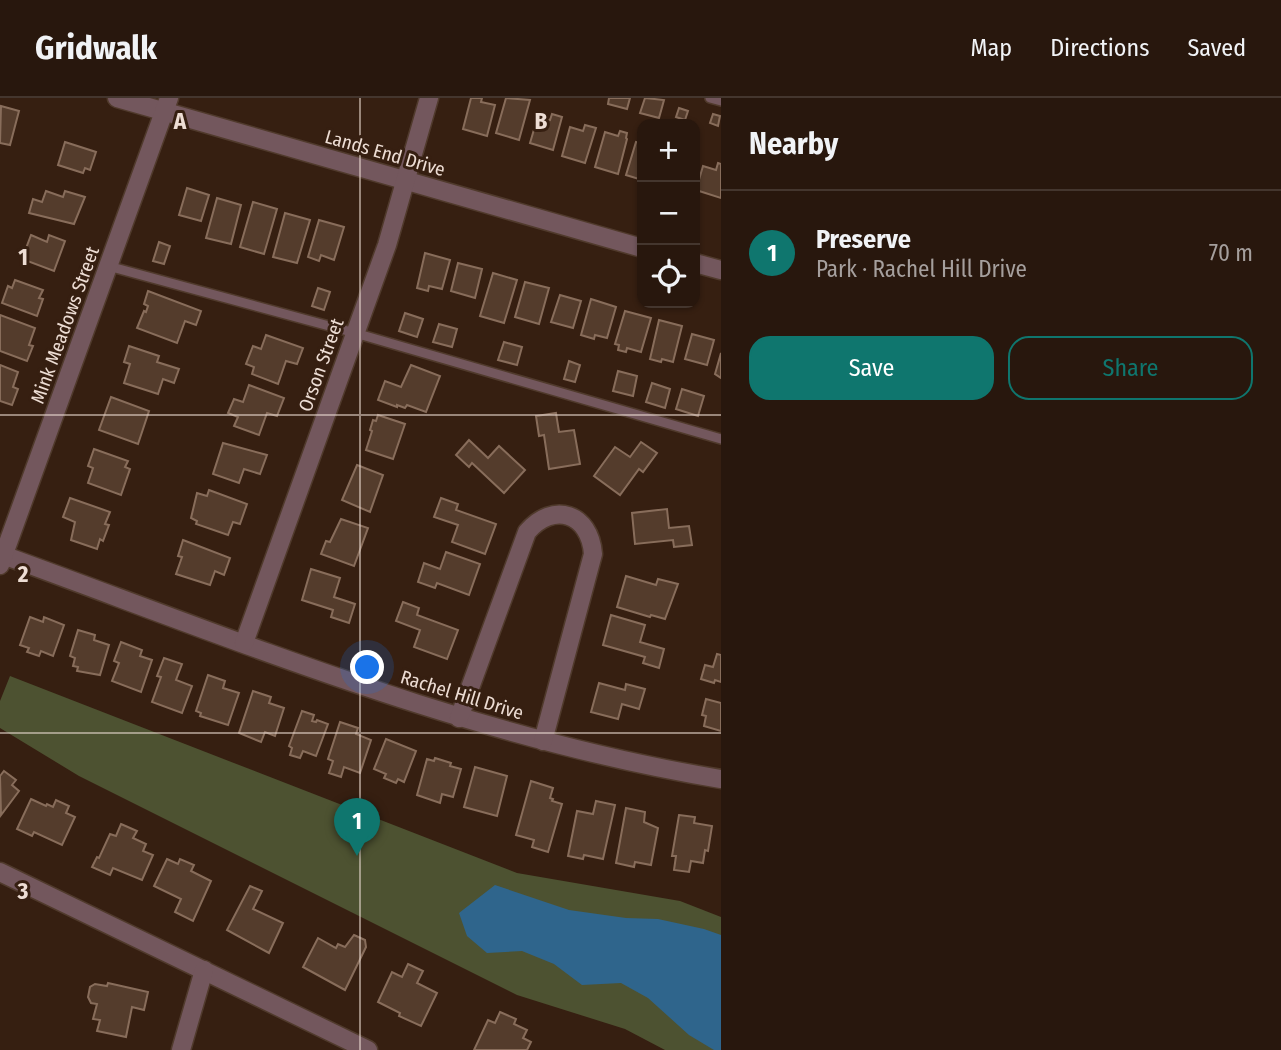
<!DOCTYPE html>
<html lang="en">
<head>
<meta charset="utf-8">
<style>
	:root { --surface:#28170d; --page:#302016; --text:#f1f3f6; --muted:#a59f9d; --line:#44362e; --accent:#0f766e }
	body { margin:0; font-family:"Fira Sans Condensed",sans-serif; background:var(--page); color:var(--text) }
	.controls { position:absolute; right:21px; top:21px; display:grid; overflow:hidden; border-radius:14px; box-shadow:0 2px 5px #0004 }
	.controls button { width:63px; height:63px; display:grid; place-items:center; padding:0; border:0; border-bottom:2px solid var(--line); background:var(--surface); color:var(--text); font:35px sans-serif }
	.you { position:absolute; left:368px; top:570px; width:24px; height:24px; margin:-18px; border:5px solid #fff; border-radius:50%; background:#1a73e8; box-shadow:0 0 0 10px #1a73e833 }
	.badge { display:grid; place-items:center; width:46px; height:46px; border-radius:50%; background:var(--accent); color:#fff; font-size:23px; font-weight:700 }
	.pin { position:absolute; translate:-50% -58px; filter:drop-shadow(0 2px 4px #0008) }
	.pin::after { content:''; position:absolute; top:37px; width:24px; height:21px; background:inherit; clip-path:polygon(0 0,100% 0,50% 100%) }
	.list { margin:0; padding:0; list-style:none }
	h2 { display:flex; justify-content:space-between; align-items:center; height:91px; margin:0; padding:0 28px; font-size:30px }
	h2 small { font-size:23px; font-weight:400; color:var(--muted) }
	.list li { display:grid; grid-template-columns:46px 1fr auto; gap:21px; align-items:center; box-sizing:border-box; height:126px; padding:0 28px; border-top:2px solid var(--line) }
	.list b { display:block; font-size:26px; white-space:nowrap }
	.list p { margin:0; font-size:23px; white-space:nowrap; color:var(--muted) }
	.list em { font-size:23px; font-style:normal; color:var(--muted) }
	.actions { display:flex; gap:14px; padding:21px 28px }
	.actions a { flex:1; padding:16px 0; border:2px solid var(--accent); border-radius:21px; text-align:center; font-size:24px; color:var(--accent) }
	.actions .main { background:var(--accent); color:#fff }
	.icon { flex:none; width:38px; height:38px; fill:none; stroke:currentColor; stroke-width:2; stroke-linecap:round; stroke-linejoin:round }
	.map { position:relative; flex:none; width:721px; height:952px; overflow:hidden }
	header { display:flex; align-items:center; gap:42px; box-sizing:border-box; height:98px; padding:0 35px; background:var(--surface); border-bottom:2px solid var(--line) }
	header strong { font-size:33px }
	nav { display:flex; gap:38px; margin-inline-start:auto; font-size:24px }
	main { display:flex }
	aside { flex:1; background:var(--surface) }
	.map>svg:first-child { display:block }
	.green { fill:#4d5231 }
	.water { fill:#2f658c }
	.building { fill:#543c2c; stroke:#886d5b; stroke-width:2 }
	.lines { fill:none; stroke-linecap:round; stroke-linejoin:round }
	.lane-casing { stroke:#503a2c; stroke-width:12 }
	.street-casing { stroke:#503a2c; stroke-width:21 }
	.lane { stroke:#73575d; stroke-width:9 }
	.street { stroke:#73575d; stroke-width:18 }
	.grid { fill:none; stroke:#edddd4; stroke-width:2; stroke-opacity:0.55 }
	.labels { text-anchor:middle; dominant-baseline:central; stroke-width:6; stroke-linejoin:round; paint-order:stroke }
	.street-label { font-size:19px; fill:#edddd4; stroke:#361f11 }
	.grid-label { font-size:23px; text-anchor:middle; font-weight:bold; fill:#edddd4; stroke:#361f11; stroke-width:6; stroke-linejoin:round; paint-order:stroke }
</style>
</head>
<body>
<header>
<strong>Gridwalk</strong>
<nav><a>Map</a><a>Directions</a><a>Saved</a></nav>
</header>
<main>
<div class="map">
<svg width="721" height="952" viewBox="0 0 721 952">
	<rect width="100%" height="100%" fill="#361f11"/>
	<polygon class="green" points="10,578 517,775 680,803 721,819 721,952 665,952 625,931 517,897 79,678 0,630 0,603"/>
	<polygon class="water" points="495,787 569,812 626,820 658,821 704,831 721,837 721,952 714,952 689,937 648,900 621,885 582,887 554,866 522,853 487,855 467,838 459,815"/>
	<g class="building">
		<polygon points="471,0 482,0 481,4 495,7 487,38 463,31"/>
		<polygon points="506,0 530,2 519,42 496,35"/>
		<polygon points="609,0 630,0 627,11 608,6"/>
		<polygon points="645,0 664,2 659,20 640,15"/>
		<polygon points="1,8 19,13 10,47 0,45"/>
		<polygon points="679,10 688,13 685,22 676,19"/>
		<polygon points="552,16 562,19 553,52 530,45 538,18 550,22"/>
		<polygon points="713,16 720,18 718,28 710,25"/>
		<polygon points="585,27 596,30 585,65 562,58 570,29 583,33"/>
		<polygon points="620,33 627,35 626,40 627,41 618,76 595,69 605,34 618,38"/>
		<polygon points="65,44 96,54 90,72 85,70 83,75 58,67"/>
		<polygon points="636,44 642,45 642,82 626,77"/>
		<polygon points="718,65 721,66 721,100 696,92 703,68 716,72"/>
		<polygon points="187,90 209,97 201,123 179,117"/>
		<polygon points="46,93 63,99 65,93 85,99 74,126 29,115 33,101 42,104"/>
		<polygon points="217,100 241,107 231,146 206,140"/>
		<polygon points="253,104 277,111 264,156 240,149"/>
		<polygon points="285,115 310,122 297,165 273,159"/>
		<polygon points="319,122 344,129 334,162 321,157 319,163 308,159"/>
		<polygon points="31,137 47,144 49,137 65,143 54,173 22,161"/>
		<polygon points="159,144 170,148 164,166 153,163"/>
		<polygon points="425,155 450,162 442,191 429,188 428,193 417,190"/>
		<polygon points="458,165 482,171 475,200 451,193"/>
		<polygon points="493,175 517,182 504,225 480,218"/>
		<polygon points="15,182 43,192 39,200 43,201 37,218 2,205 8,188 12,190"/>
		<polygon points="525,184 549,190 539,226 515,219"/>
		<polygon points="318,190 330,194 324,212 312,208"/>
		<polygon points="148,193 201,213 196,227 185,223 177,245 137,230 144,213 146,214 148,208 144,206"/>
		<polygon points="560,197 581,203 573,230 551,224"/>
		<polygon points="591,201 616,209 607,240 595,237 594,241 581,237"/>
		<polygon points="625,213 651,220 641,254 627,250 626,254 618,252 619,247 615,246"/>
		<polygon points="405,215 423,221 417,239 399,233"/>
		<polygon points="0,217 35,230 29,247 33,248 27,263 0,253"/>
		<polygon points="659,222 682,228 673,264 662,261 661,264 650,261"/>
		<polygon points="439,226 457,231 452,249 433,244"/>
		<polygon points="692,236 714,242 707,267 685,261"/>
		<polygon points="266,237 303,250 297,266 286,263 278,286 252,276 254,269 246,266 253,248 261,251"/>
		<polygon points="504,244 522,249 517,267 498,262"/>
		<polygon points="129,248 159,258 157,264 179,271 174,285 163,281 158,296 124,285 130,266 124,264"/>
		<polygon points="721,255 721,280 715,276"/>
		<polygon points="569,263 580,267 575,284 564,281"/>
		<polygon points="0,267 18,274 13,289 18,291 12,307 0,303"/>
		<polygon points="411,267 440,278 426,314 407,307 405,310 397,307 397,309 378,302 385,283 401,289"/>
		<polygon points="618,273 637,278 633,298 613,293"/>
		<polygon points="652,285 670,291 665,310 646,304"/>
		<polygon points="249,287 284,300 277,318 267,315 259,337 234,328 238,319 228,315 234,301 243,304"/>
		<polygon points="682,291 704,298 698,318 676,311"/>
		<polygon points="111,299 149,313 138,346 99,332"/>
		<polygon points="556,315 559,334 574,332 580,366 549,371 544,337 539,338 536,318"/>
		<polygon points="378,317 405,326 393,361 366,352 372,333 370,332 373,322 376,323"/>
		<polygon points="469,342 488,360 499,348 525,372 504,395 472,365 469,369 456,357"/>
		<polygon points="641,344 657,355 643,374 639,371 620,397 594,378 615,349 630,359"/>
		<polygon points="223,345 267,357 260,376 244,371 239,385 213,376"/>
		<polygon points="94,351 128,363 125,369 130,371 121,397 88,385 93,370 88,368"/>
		<polygon points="357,367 383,377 370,414 342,402"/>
		<polygon points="209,392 247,406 240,426 233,424 228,437 196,426 197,423 191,420 197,395 207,398"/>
		<polygon points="70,400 110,414 105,426 109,427 103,443 100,441 97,451 71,442 75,424 63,419"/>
		<polygon points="441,400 458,406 456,412 496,426 485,456 452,444 458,427 434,419"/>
		<polygon points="667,411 669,430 689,428 692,447 674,449 673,442 635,446 632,415"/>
		<polygon points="341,421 368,430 354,468 321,456 326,443 330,444"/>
		<polygon points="183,442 230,460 224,477 215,473 210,487 176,476 182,459 178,458"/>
		<polygon points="446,454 480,466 469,497 437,485 435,490 418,484 424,465 440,471"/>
		<polygon points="311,471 340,480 334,499 355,506 349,525 331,519 333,512 302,502"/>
		<polygon points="626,478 656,487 658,481 678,486 665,521 651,517 650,519 617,509"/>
		<polygon points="403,504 419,510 417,517 458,532 447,561 414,549 420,532 396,523"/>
		<polygon points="611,517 645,527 640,544 664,551 659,570 643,565 645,559 603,547"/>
		<polygon points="30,519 43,524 44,519 64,527 53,558 41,553 39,558 27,554 29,550 20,547"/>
		<polygon points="78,532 95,537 94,542 109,547 100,577 77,573 78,569 73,568 75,560 70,558"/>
		<polygon points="121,544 142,552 140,558 152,562 141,594 112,583 119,565 114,563"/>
		<polygon points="717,556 721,557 721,584 715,582 714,585 701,581 705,567 713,569"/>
		<polygon points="164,560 182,566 176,582 192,588 182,615 152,604 161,579 157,578"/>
		<polygon points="208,577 225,583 223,590 239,595 228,627 200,618 201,615 196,613"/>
		<polygon points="599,585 625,592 626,586 645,591 639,611 622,606 618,621 591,614"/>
		<polygon points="253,593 271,599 269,605 284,610 275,638 265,634 261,644 239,635"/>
		<polygon points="706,601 721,605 721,633 704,628 706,618 702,617"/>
		<polygon points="302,613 314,617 312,623 316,624 317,622 328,626 316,658 303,653 300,660 290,657 292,650 289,648"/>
		<polygon points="340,624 358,630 356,636 371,642 360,675 344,669 341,679 329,675 333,663 328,661"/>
		<polygon points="386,641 416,653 404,684 398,681 396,685 384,680 386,676 374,671"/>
		<polygon points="435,660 451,665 450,668 461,671 453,699 442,696 440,705 417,697 427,661 434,663"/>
		<polygon points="475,669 507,678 497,718 464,709"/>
		<polygon points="4,673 16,682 12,687 19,693 1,717 0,678"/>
		<polygon points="531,683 553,690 550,700 553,701 552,703 562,706 548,754 532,749 534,742 516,737"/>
		<polygon points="31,701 46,708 47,706 53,709 56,702 69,708 66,715 75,719 62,747 34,734 32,738 17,731"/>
		<polygon points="596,703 615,707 603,761 584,757 583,761 568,758 577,713 593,716"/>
		<polygon points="626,710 645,714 644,724 658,730 651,767 635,764 634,769 616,765"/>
		<polygon points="679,717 695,719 694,725 712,728 708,753 705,752 703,765 691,763 689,774 674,772 676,758 672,758"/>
		<polygon points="121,726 137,733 133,740 146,746 143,753 153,757 142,782 113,770 110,777 92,769 97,759 99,760 110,736 116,738"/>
		<polygon points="167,761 178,766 180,761 194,767 191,773 211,783 193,823 175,814 181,801 154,788"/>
		<polygon points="250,788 262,793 253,811 283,825 269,855 227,832"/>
		<polygon points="354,837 365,842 366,849 345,892 303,869 318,840 336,850 338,846 345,849"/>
		<polygon points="408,866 423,873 417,885 437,895 421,928 399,918 400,915 378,904 392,874 402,879"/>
		<polygon points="108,885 148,894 144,912 132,909 126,939 97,933 100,922 93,921 97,906 91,905 88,899 90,889 95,886 107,888"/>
		<polygon points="500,914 516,921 514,926 527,932 523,940 531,944 527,952 474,952 488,922 495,925"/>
	</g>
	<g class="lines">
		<defs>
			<g id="lane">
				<polyline points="710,0 721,3"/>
				<polyline points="108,168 355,235 721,341"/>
			</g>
			<g id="street">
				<polyline points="117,0 642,150"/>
				<polyline points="695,165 721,172"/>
				<path d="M 0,456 C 237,542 471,640 721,681"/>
				<polyline points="0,467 169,0"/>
				<polyline points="244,545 387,147 429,0"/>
				<path d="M 459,620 L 527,434 C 553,403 590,415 593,456 L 543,643"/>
				<polyline points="0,774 368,952"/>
				<polyline points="181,952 204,872"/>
			</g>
		</defs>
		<use href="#lane" class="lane-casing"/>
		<use href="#street" class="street-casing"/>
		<use href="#lane" class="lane"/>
		<use href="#street" class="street"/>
	</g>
	<path class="grid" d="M 360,0 L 360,952M 0,317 L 721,317M 0,635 L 721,635"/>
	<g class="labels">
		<g class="street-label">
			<text transform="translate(385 55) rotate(16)">Lands End Drive</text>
			<text transform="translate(65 227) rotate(-70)">Mink Meadows Street</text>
			<text transform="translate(321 267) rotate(-70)">Orson Street</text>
			<text transform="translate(462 597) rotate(17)">Rachel Hill Drive</text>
		</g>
	</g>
	<g class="grid-label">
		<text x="180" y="31">A</text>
		<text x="541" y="31">B</text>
		<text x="23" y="167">1</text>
		<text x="23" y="484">2</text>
		<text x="23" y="801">3</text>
	</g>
</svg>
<div class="controls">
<button>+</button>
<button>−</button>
<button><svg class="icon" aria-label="locate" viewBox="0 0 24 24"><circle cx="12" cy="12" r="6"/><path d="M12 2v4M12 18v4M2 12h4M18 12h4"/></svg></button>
</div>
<div class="you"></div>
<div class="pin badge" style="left:357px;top:758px">1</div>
</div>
<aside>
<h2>Nearby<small></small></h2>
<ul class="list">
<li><span class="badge">1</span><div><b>Preserve</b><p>Park · Rachel Hill Drive</p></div><em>70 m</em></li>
</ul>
<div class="actions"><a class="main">Save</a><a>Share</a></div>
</aside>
</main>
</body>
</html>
